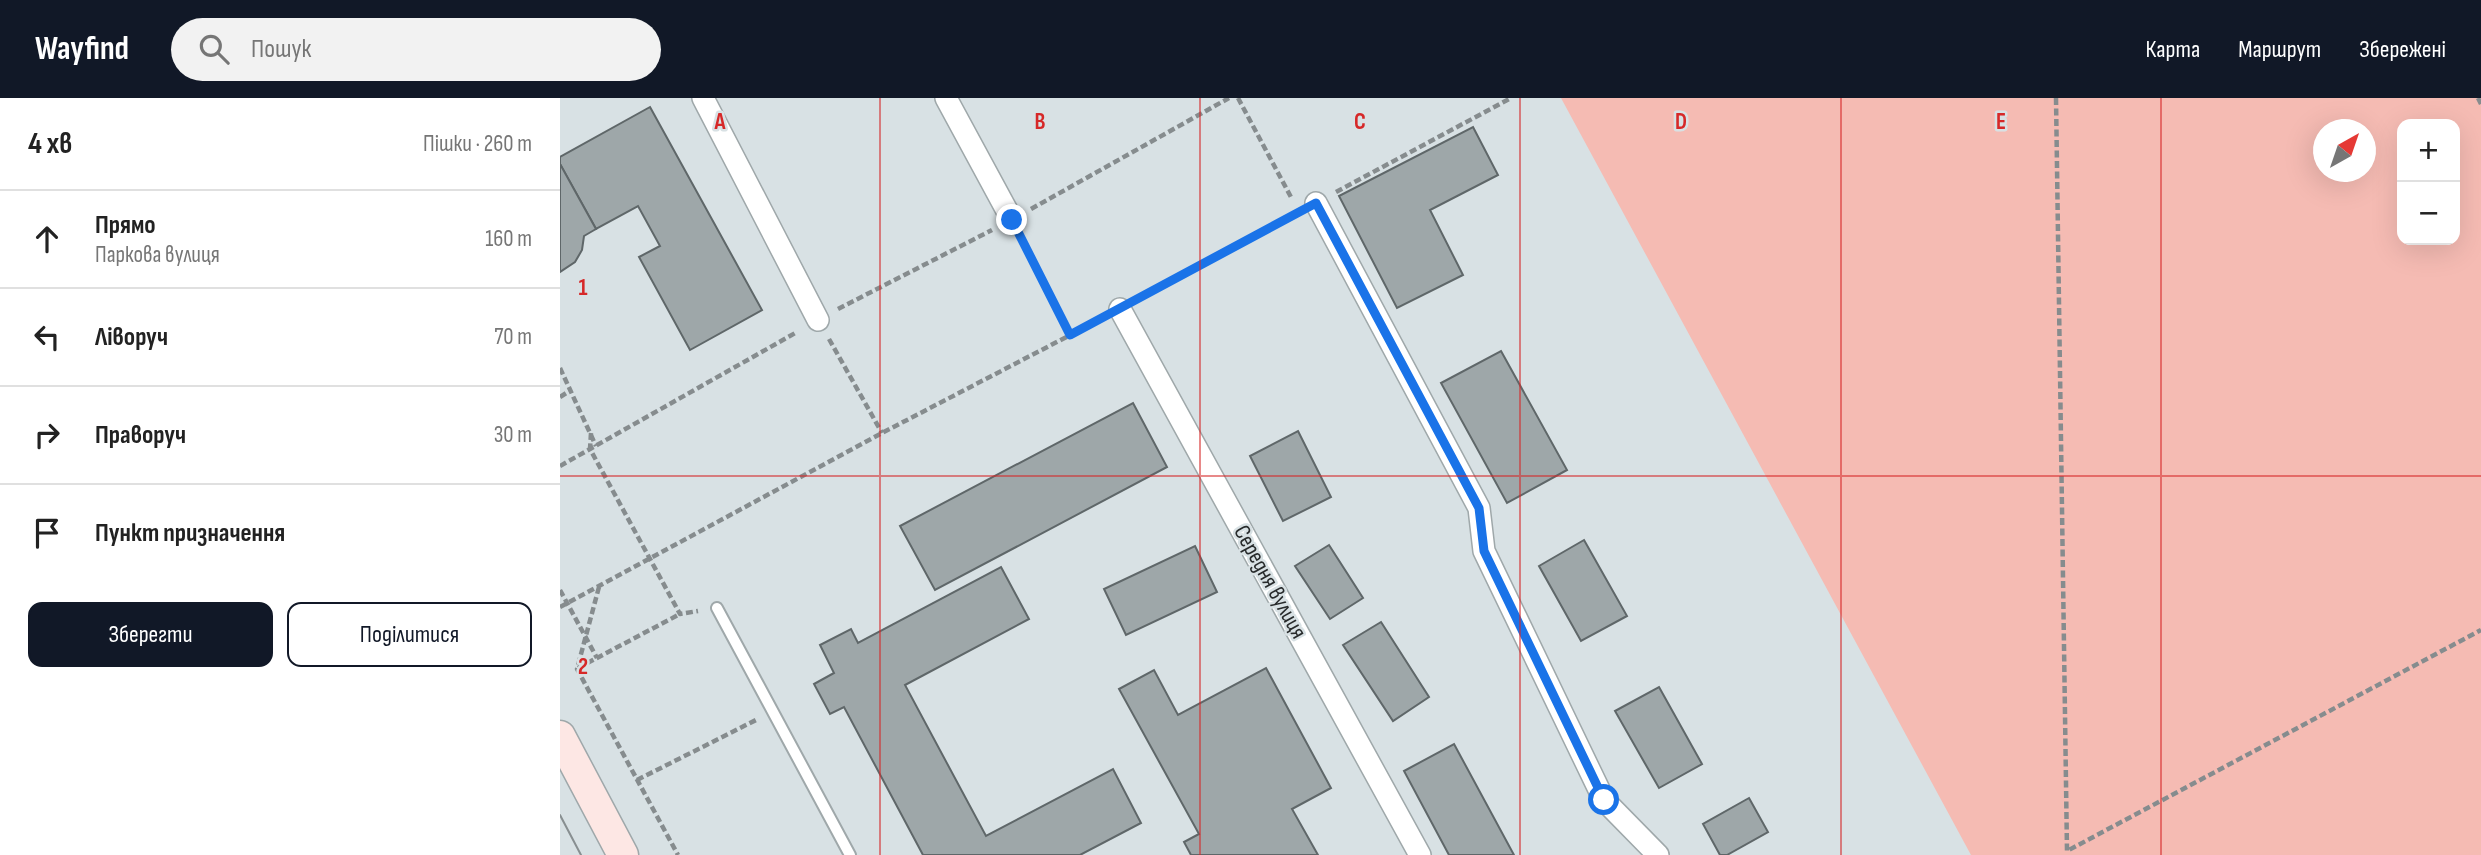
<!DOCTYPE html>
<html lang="uk">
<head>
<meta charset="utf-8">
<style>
	:root { --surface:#fff; --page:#f2f2f2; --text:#222; --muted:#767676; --line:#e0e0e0; --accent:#111827 }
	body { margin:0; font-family:"Sofia Sans Condensed",sans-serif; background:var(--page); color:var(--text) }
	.controls { position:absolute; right:21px; top:21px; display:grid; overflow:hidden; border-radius:14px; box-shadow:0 7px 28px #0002 }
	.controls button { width:63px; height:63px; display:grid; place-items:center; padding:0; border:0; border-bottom:2px solid var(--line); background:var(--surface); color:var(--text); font:35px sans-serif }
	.compass { position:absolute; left:1753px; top:21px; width:63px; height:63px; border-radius:50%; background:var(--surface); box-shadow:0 7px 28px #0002; rotate:40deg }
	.stop { position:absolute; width:21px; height:21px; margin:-16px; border:5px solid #1a73e8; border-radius:50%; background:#fff }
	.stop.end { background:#1a73e8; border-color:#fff; box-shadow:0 2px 7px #0008 }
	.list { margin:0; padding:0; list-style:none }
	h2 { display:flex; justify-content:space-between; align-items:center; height:91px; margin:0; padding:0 28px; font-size:30px }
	h2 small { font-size:23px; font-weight:400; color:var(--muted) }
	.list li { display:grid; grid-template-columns:46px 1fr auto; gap:21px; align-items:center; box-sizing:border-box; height:98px; padding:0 28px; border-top:2px solid var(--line) }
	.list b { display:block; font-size:26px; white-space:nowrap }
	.list p { margin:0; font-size:23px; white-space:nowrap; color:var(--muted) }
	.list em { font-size:23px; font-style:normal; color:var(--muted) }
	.actions { display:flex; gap:14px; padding:21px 28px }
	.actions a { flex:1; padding:16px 0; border:2px solid var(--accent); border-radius:14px; text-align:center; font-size:24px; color:var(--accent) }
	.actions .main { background:var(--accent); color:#fff }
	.icon { flex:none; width:38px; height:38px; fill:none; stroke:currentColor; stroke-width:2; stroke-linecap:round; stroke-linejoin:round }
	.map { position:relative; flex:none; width:1921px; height:757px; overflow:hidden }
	header { display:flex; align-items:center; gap:42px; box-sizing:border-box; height:98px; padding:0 35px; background:var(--accent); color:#fff }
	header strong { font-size:33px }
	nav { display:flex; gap:38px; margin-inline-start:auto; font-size:24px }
	.search { width:490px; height:63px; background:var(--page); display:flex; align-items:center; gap:18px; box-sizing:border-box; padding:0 24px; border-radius:38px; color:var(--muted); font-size:26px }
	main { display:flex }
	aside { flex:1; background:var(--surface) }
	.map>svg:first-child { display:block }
	.green { fill:#f5bbb3; fill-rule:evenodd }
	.building { fill:#9ea7a9; stroke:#5f6769; stroke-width:2 }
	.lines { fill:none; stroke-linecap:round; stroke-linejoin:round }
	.lane-casing { stroke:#9fa8aa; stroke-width:14 }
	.street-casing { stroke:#9fa8aa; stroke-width:24 }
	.secondary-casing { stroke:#9fa8aa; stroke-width:33 }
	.path { stroke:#868c8e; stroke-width:4.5; stroke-dasharray:7 3.5; stroke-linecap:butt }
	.lane { stroke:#fff; stroke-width:10 }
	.street { stroke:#fff; stroke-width:21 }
	.secondary { stroke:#fde7e4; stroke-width:30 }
	.tram { stroke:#888f91; stroke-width:2 }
	.route { stroke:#1a73e8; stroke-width:9 }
	.grid { fill:none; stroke:#d62828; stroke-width:2; stroke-opacity:0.55 }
	.labels { text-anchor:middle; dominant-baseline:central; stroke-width:5; stroke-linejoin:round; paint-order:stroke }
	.street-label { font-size:23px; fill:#282b2c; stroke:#d8e1e4 }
	.grid-label { font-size:23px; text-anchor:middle; font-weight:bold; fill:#d62828; stroke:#d8e1e4; stroke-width:5; stroke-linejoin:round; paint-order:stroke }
</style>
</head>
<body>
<header>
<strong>Wayfind</strong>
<div class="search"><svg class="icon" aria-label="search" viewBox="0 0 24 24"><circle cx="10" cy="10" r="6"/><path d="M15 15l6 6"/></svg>Пошук</div>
<nav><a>Карта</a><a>Маршрут</a><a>Збережені</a></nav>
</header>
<main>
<aside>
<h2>4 хв<small>Пішки · 260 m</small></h2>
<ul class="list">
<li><svg class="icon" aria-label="ahead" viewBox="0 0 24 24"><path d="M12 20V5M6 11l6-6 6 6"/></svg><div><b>Прямо</b><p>Паркова вулиця</p></div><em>160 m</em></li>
<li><svg class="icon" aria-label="left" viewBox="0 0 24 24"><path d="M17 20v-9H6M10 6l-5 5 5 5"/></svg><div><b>Ліворуч</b></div><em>70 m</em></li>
<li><svg class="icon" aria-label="right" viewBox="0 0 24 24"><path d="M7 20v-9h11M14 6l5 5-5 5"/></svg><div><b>Праворуч</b></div><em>30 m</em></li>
<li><svg class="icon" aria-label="arrive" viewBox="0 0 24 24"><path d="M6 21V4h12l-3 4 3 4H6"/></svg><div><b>Пункт призначення</b></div></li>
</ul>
<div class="actions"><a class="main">Зберегти</a><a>Поділитися</a></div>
</aside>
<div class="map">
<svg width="1921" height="757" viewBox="0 0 1921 757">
	<rect width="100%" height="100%" fill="#d8e1e4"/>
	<path class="green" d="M 1001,0 L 1921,0 L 1921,757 L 1411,757 ZM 1842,26 L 1895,26 L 1895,142 L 1842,142 ZM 1764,32 L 1806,32 L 1806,74 L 1764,74 Z"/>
	<g class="building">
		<polygon points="90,9 202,212 130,252 79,159 100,148 78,108 36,131 0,66 0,59"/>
		<polygon points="913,29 938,77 870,112 903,177 837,210 779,98"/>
		<polygon points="0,66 36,131 24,138 22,152 15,164 0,174"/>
		<polygon points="941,253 1007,372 947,405 881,285"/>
		<polygon points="573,305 607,369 375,492 340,428"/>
		<polygon points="738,333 771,399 723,423 690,358"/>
		<polygon points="1024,442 1067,518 1021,543 979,468"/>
		<polygon points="769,447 803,500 770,521 735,468"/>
		<polygon points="635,448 657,494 566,537 544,491"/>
		<polygon points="441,469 469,521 345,587 426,738 553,671 581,725 520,757 363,757 284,609 270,616 254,586 274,575 260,547 291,531 298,545"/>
		<polygon points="821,524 869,599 833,623 783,547"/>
		<polygon points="706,570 771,690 732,711 758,757 631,757 624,744 639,736 559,591 594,572 618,617"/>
		<polygon points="1099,589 1142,666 1099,690 1055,613"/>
		<polygon points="894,646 954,757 889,757 844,673"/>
		<polygon points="1189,700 1208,734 1167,757 1160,757 1143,726"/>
	</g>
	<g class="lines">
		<defs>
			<polyline id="lane" points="157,510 290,757"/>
			<g id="street">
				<polyline points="143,0 258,222"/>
				<polyline points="386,0 452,122"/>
				<polyline points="756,105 919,410 924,453 1044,702 1098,757"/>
				<polyline points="560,211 860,757"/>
			</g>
			<polyline id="secondary" points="0,638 63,757"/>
		</defs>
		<use href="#lane" class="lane-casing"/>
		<use href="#street" class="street-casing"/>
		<use href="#secondary" class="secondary-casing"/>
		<g class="path">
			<polyline points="678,0 732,101"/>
			<polyline points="1496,0 1507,753 1921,532"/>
			<polyline points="1918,0 1921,6"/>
			<polyline points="776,94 951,0"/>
			<polyline points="471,111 669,0"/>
			<polyline points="461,141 510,237"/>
			<polyline points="579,201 735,117"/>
			<polyline points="278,211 432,132"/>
			<polyline points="269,241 322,335"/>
			<polyline points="0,270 36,348"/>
			<polyline points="0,299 11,292"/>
			<polyline points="31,335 30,351 120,516 138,513"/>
			<polyline points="0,368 237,234"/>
			<polyline points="39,489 17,571 118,757"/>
			<polyline points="0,492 37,560"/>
			<polyline points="0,509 322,335 541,221"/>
			<polyline points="18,570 120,516"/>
			<polyline points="77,682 196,622"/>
		</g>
		<use href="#lane" class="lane"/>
		<use href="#street" class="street"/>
		<use href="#secondary" class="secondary"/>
		<polyline class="tram" points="0,717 21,757"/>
	</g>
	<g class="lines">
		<polyline class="route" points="452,122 510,237 756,105 919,410 924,453 1044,702"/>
	</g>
	<path class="grid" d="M 320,0 L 320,757M 640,0 L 640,757M 960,0 L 960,757M 1281,0 L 1281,757M 1601,0 L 1601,757M 0,378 L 1921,378"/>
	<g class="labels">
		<g class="street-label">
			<text transform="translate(710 484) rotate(61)">Середня вулиця</text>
		</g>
	</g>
	<g class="grid-label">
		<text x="160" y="31">A</text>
		<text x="480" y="31">B</text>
		<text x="800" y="31">C</text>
		<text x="1121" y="31">D</text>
		<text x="1441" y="31">E</text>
		<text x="23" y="197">1</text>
		<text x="23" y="576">2</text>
	</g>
</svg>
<div class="controls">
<button>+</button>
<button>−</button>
</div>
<svg class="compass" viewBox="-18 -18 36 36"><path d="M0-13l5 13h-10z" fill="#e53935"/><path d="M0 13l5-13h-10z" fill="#767676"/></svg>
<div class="stop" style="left:1044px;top:702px"></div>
<div class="stop end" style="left:452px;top:122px"></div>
</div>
</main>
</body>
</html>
